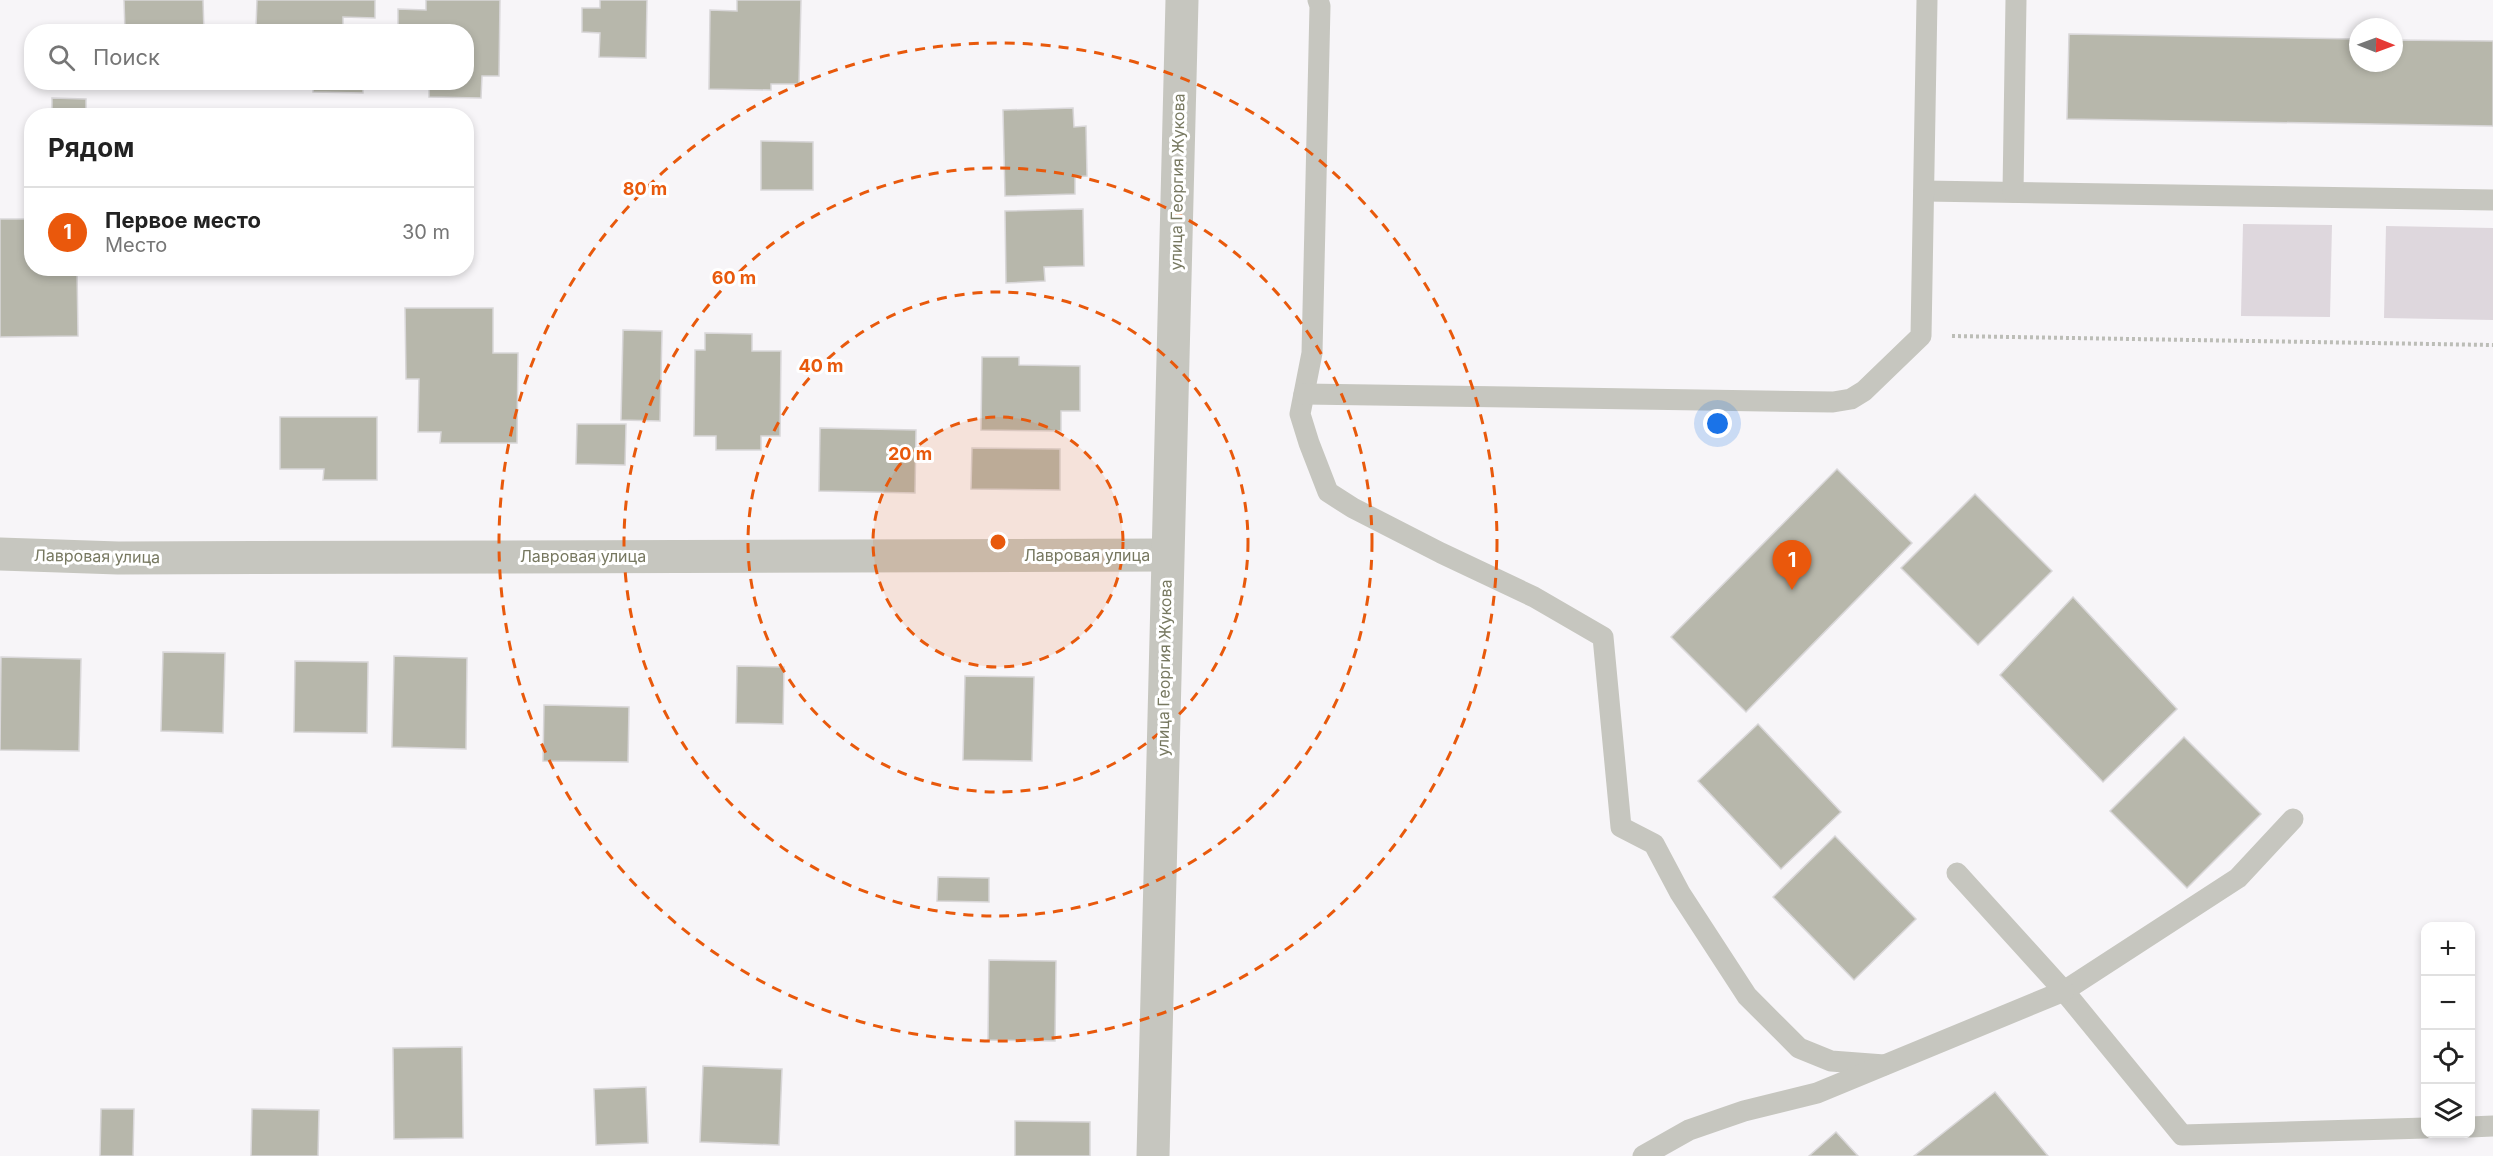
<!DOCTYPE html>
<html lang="ru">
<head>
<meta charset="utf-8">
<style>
	:root { --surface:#fff; --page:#f2f2f2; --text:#222; --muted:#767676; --line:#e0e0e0; --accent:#ea580c }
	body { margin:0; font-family:Inter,sans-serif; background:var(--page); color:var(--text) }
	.controls { position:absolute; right:18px; bottom:18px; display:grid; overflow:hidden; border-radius:12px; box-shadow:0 3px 9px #0003 }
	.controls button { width:54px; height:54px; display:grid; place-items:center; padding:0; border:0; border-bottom:2px solid var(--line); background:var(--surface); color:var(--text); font:30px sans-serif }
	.compass { position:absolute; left:2349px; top:18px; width:54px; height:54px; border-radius:50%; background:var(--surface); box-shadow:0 3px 9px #0003; rotate:91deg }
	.you { position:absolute; left:1718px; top:424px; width:21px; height:21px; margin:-15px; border:4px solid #fff; border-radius:50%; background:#1a73e8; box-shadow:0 0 0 9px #1a73e833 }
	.badge { display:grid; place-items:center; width:39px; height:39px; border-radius:50%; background:var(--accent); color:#fff; font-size:20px; font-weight:700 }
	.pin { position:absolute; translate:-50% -50px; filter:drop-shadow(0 2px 3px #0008) }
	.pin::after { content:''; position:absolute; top:32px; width:21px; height:18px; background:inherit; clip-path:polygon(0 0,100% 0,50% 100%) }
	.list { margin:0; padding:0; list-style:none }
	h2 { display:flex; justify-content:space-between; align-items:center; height:78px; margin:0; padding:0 24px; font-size:26px }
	h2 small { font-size:20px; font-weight:400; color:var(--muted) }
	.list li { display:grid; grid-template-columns:39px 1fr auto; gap:18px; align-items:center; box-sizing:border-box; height:90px; padding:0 24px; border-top:2px solid var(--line) }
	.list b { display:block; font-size:22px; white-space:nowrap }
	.list p { margin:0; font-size:20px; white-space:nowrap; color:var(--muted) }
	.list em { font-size:20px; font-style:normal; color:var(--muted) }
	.icon { flex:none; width:33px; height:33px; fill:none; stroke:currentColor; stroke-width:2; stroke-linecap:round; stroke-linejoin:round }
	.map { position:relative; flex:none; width:2493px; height:1156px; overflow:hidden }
	.search { position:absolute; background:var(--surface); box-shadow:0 3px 9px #0003; left:24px; top:24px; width:450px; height:66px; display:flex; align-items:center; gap:15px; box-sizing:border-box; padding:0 21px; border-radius:24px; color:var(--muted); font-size:22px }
	.panel { position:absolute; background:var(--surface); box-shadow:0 3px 9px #0003; left:24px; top:108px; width:450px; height:168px; border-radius:24px }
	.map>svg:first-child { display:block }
	.green { fill:#ded7dd }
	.building { fill:#b7b7ab; stroke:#d9d7d9; stroke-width:1.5 }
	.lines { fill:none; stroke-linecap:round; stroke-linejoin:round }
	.path { stroke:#bcbdb7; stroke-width:4; stroke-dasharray:3 3; stroke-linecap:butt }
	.lane { stroke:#c6c6bf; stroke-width:21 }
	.street { stroke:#c6c6bf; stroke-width:33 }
	.ring { fill:none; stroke:#e8590c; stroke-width:3; stroke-dasharray:10 8 }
	.labels { text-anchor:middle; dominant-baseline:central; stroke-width:6; stroke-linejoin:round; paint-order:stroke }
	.street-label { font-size:16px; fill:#777860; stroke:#fff }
	.centre { fill:#e8590c; stroke:#fff; stroke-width:3 }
	.ring-label { font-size:18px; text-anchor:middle; font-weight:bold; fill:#e8590c; stroke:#fff; stroke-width:6; stroke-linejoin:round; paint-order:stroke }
</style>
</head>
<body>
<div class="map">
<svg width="2493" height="1156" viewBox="0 0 2493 1156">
	<rect width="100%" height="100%" fill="#f7f5f8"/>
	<g class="green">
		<polygon points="2243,224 2332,225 2330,317 2241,316"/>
		<polygon points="2386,226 2493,228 2493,320 2384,318"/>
	</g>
	<g class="building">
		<polygon points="124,0 203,0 204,32 125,32"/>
		<polygon points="257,0 375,0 375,18 343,17 343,25 380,26 380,32 294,32 294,28 256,27"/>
		<polygon points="426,0 500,0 499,76 482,76 481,98 429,97 429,82 466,82 466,32 398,32 398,9 426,10"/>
		<polygon points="600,0 647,0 646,58 599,57 600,33 582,32 582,8 600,8"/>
		<polygon points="737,0 801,0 799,84 771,84 771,90 709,89 710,10 737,11"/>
		<polygon points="2069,34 2358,39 2358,63 2394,63 2394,40 2493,41 2493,126 2067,119"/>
		<polygon points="125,82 171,82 171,88 126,89"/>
		<polygon points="313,82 363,82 363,93 313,92"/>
		<polygon points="52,98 86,99 86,116 52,116"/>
		<polygon points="1073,108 1074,127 1086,126 1087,176 1075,177 1075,194 1005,196 1003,110"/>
		<polygon points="761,141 813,142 813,190 761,190"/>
		<polygon points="1083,209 1084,266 1044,267 1045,281 1006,283 1005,211"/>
		<polygon points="0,219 32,219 32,268 77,268 78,336 0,337"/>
		<polygon points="405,308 493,308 493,353 518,353 517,443 440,443 441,432 418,432 419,379 406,379"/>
		<polygon points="623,330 662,331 660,421 621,420"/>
		<polygon points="705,333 752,334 752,351 781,351 780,436 761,436 761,450 716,450 716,436 694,436 695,350 705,350"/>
		<polygon points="982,357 1019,357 1019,365 1080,366 1080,411 1061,411 1061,431 981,430"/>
		<polygon points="280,417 377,417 377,480 323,480 324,469 280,469"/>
		<polygon points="577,424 626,424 625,465 576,464"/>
		<polygon points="820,428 916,430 915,493 819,491"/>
		<polygon points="972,448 1060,449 1060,490 971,489"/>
		<polygon points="1837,469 1912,543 1746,712 1671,637"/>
		<polygon points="1975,494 2052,571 1978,645 1901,568"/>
		<polygon points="2073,597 2177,709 2103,782 2000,675"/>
		<polygon points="163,652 225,653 223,733 161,731"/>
		<polygon points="394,656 467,658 466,749 392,747"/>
		<polygon points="1,657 81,659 79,751 0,750"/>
		<polygon points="295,661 368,662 367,733 294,732"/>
		<polygon points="737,666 784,667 783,724 736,723"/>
		<polygon points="965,676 1034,677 1032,761 963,760"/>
		<polygon points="544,705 629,707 628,762 543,761"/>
		<polygon points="1758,724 1841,812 1781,869 1698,781"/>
		<polygon points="2184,737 2261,814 2187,888 2110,811"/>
		<polygon points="1835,836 1916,919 1854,980 1773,897"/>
		<polygon points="938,877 989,878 989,902 937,901"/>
		<polygon points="989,960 1056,961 1055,1041 988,1040"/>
		<polygon points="462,1047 463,1138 394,1139 393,1048"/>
		<polygon points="703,1066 782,1069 779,1145 700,1142"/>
		<polygon points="646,1087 648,1143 596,1145 594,1089"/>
		<polygon points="1995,1092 2048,1156 1914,1156"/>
		<polygon points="101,1109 134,1109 133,1156 100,1156"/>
		<polygon points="252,1109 319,1110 318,1156 251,1156"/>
		<polygon points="1015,1121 1090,1122 1090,1156 1015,1156"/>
		<polygon points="1836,1132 1858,1156 1809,1156"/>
	</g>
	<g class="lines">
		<polyline class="path" points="1952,336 2493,345"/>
		<g class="lane">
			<polyline points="1318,0 1320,6 1312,353 1300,414 1309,443 1328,492 1353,508 1441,553 1534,597 1603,637 1621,827 1654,844 1680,893 1747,996 1799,1048 1831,1061 1884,1065"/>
			<polyline points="1924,191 2493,200"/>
			<polyline points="2013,192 2016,0"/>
			<polyline points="1304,394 1833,402 1851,399 1864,391 1921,336 1927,0"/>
			<polyline points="2293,819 2238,878 2064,991 2182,1135 2426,1128"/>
			<polyline points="2470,1127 2493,1126"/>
			<polyline points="1643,1156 1689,1130 1744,1111 1817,1093 2064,991 1957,873"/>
		</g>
		<g class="street">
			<polyline points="0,554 118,558 1167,555"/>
			<polyline points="1153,1156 1182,0"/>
		</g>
	</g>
	<circle cx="998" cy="542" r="125" fill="#e8590c" fill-opacity=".12"/>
	<g class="ring">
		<circle cx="998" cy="542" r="125"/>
		<circle cx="998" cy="542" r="250"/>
		<circle cx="998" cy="542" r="374"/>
		<circle cx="998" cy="542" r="499"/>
	</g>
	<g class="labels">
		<g class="street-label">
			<text transform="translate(1177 182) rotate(-89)">улица Георгия Жукова</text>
			<text x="1087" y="555">Лавровая улица</text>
			<text transform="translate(97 556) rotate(1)">Лавровая улица</text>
			<text x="583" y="556">Лавровая улица</text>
			<text transform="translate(1164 668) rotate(-89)">улица Георгия Жукова</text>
		</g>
	</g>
	<circle cx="998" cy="542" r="9" class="centre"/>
	<g class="ring-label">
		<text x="645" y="195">80 m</text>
		<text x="734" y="284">60 m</text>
		<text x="821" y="372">40 m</text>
		<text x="910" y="460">20 m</text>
	</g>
</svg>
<div class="controls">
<button>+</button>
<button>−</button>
<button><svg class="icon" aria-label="locate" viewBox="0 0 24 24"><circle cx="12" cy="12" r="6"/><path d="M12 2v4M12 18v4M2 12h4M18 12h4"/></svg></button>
<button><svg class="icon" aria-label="layers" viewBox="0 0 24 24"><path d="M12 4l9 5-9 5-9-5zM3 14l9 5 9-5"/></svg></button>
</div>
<svg class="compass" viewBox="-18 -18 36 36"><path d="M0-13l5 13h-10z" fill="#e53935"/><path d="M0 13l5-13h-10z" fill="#767676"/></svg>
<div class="you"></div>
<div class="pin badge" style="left:1792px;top:590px">1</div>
<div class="search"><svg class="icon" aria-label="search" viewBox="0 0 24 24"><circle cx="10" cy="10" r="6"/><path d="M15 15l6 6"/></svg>Поиск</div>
<section class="panel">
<h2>Рядом<small></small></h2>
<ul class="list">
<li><span class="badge">1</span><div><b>Первое место</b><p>Место</p></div><em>30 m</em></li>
</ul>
</section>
</div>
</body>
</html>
